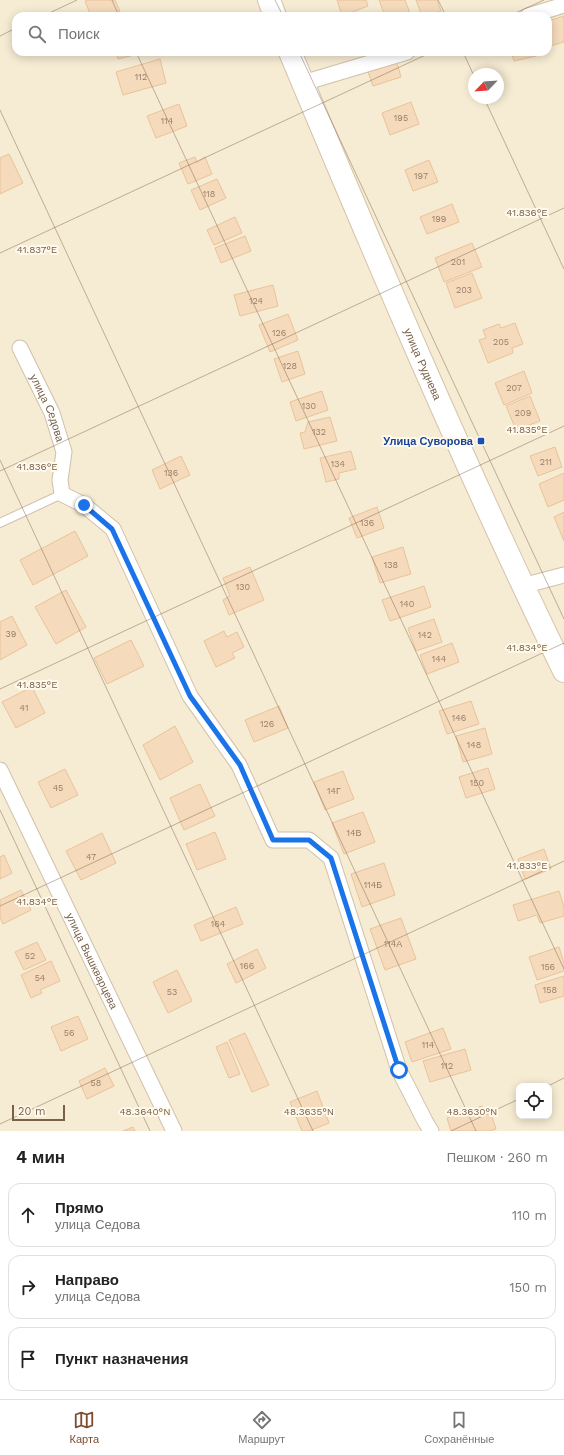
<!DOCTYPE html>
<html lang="ru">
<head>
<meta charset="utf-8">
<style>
	:root { --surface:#fff; --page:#f2f2f2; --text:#222; --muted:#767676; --line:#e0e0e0; --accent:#7e4c31 }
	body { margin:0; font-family:"Work Sans",sans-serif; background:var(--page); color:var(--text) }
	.controls { position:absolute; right:12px; bottom:12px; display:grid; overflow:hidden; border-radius:8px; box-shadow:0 2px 10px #0003 }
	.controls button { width:36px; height:36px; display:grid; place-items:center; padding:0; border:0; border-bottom:1px solid var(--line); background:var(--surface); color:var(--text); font:20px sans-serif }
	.compass { position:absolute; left:468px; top:68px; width:36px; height:36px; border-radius:50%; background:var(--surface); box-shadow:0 2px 10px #0003; rotate:245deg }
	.scale { position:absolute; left:12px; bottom:10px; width:53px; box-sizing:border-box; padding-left:4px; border:2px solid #796048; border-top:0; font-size:11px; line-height:14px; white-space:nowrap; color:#796048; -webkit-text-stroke:3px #fffaed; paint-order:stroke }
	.stop { position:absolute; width:12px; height:12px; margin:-9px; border:3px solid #1a73e8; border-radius:50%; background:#fff }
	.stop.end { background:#1a73e8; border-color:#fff; box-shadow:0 1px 4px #0008 }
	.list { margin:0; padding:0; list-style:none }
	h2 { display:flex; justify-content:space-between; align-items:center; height:52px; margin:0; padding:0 16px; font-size:17px }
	h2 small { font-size:13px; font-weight:400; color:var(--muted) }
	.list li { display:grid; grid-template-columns:26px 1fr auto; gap:12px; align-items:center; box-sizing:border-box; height:64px; margin:0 8px 8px; padding:0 8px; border:1px solid var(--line); border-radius:12px }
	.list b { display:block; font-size:15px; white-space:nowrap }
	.list p { margin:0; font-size:13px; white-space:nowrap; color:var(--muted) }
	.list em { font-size:13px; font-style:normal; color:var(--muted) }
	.icon { flex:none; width:22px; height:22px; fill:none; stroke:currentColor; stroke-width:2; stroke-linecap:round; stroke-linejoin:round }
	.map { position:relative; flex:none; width:564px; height:1131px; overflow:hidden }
	.search { position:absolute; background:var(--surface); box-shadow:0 2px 10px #0003; left:12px; right:12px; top:12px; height:44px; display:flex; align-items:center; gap:10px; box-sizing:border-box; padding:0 14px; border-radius:12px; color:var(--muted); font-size:15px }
	.sheet { height:268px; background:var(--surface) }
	nav { display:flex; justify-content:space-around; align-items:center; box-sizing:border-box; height:56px; border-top:1px solid var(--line); background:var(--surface); font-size:11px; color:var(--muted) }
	nav a { display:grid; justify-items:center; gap:2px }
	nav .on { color:var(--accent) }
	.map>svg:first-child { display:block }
	.residential { fill:#f6ebd3; fill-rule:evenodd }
	.building { fill:#f5dabb; stroke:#e9c39a }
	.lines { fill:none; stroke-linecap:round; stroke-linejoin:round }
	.lane-casing { stroke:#d0c0aa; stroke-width:10 }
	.street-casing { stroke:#d0c0aa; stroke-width:17 }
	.secondary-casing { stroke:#d6c3aa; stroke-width:24 }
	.lane { stroke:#fff; stroke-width:8 }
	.street { stroke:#fff; stroke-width:15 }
	.secondary { stroke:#fff; stroke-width:22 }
	.route { stroke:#1a73e8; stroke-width:5 }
	.ticks { fill:none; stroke:#796048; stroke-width:1; stroke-opacity:0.45 }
	.transit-dot { fill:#1a4fb4; stroke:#fffaed; stroke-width:1.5 }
	.labels { text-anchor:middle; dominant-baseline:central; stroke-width:4; stroke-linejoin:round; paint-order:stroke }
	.number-label { font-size:9px; fill:#987e65 }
	.street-label { font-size:11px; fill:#796048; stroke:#fffaed }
	.transit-label { font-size:11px; font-weight:bold; fill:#164399; stroke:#fffaed; text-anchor:end }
	.ticks-label { font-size:10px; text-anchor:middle; fill:#796048; stroke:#fffaed; stroke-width:4; stroke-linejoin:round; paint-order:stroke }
</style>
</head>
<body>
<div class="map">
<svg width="564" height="1131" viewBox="0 0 564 1131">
	<rect width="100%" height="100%" fill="#fef7e5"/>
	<path class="residential" d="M 0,0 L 564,0 L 564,1131 L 0,1131 ZM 16,16 L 548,16 L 548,52 L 16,52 ZM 474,74 L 498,74 L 498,98 L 474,98 ZM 519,1086 L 549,1086 L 549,1116 L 519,1116 Z"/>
	<g class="building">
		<polygon points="88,0 115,0 120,11 108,16 91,16 85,1"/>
		<polygon points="337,0 366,0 368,6 342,16"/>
		<polygon points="379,0 405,0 411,16 385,16"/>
		<polygon points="416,0 437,0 441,11 428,16 422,16"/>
		<polygon points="564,16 564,42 550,46 548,37 548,21"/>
		<polygon points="116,52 146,52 118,59"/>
		<polygon points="511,52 535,52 536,56 514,61"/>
		<polygon points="160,59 166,83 123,95 116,72"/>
		<polygon points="397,63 401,77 373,86 368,72"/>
		<polygon points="411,102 419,124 390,135 382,113"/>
		<polygon points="179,104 187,126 156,138 147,116"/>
		<polygon points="9,154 23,183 0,194 0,158"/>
		<polygon points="195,157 197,163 205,157 212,174 188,184 179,163"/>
		<polygon points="429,160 438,182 413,191 405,170"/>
		<polygon points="217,179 226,198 200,210 191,190"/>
		<polygon points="452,204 459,222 427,234 420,217"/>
		<polygon points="235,217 242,233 214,245 207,230"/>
		<polygon points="245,236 251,251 221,263 215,248"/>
		<polygon points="472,243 482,267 444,282 435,258"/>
		<polygon points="472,273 482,298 455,308 446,283"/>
		<polygon points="273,285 278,306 240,316 234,295"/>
		<polygon points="288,314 298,340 270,352 259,325"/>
		<polygon points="515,323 523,344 512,348 513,353 488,363 479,340 486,338 483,330 499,324 501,328"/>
		<polygon points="298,351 305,374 282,382 274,359"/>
		<polygon points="524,371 532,393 504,405 495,383"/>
		<polygon points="322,391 328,410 296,421 290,402"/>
		<polygon points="530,396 540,421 516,430 506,406"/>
		<polygon points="330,417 337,441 304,449 300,433 305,432 308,422"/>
		<polygon points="555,447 562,467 538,476 530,456"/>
		<polygon points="351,451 356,469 339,473 339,479 326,482 320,458"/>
		<polygon points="181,456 190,475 160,489 152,470"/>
		<polygon points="564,473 564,500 548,507 539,484"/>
		<polygon points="377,507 384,528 357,538 349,518"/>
		<polygon points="564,512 564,541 554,517"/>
		<polygon points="75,531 88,556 33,585 20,560"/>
		<polygon points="403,547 411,574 380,583 372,557"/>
		<polygon points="250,567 264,600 229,615 223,600 230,596 223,578"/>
		<polygon points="424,586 431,607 390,621 382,600"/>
		<polygon points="66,590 86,627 56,644 35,607"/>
		<polygon points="12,616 27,645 0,660 0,622"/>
		<polygon points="434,619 442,642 416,651 408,628"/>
		<polygon points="224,631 227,637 237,632 244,647 232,653 235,658 216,667 204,641"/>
		<polygon points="131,640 144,666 107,684 94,658"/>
		<polygon points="452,643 459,662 427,674 420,655"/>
		<polygon points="32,687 45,713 16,728 2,702"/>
		<polygon points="471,701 479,724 447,734 439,711"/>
		<polygon points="279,706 288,728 254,742 245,720"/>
		<polygon points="175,726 193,762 160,780 143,745"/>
		<polygon points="485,728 492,754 463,762 456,736"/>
		<polygon points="488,768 495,789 466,798 459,777"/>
		<polygon points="65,769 78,795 51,808 38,782"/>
		<polygon points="343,771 354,799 325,810 314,782"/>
		<polygon points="200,784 215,816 184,830 170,798"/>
		<polygon points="363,812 375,842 344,854 332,823"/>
		<polygon points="215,832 226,859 197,870 186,844"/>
		<polygon points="102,833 116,863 81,880 66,851"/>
		<polygon points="544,849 551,869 525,879 518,859"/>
		<polygon points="4,855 12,873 0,879 0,857"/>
		<polygon points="384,863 395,895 362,907 351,874"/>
		<polygon points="21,890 31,910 3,924 0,917 0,900"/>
		<polygon points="559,891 564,907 564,916 540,923 537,915 518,921 513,905"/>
		<polygon points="236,907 243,924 201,941 194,925"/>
		<polygon points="401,918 416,959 385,970 370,929"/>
		<polygon points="37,942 46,960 24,970 15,952"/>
		<polygon points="559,947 564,963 564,971 537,980 529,957"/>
		<polygon points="257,949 266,968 236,983 227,964"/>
		<polygon points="51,961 60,981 40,990 42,993 31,998 21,975"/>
		<polygon points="177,970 192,1001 168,1013 153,982"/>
		<polygon points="564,976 564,996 540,1003 535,985"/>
		<polygon points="78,1016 88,1039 61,1051 51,1027"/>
		<polygon points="443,1028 451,1049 412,1062 405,1042"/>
		<polygon points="245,1033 269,1085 252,1092 229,1040"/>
		<polygon points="227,1042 240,1074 229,1078 216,1047"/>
		<polygon points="465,1049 471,1070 430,1082 423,1061"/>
		<polygon points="105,1068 114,1086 87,1099 79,1081"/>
		<polygon points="317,1091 329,1123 309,1131 302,1131 290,1102"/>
		<polygon points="482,1106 484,1113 490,1111 496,1129 489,1131 451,1131 447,1118"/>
		<polygon points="133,1127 135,1131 123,1131"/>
	</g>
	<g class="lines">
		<defs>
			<polyline id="lane" points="0,523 62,494"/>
			<g id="street">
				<polyline points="528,16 564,5"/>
				<polyline points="303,83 407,52"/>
				<path id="s1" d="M 20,348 L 52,413 L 64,452 L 60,480 L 62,494 L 84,505 L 113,529 L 190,696 L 239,765 L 273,840 L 309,840 L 331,858 L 399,1070 L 425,1121 L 431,1131"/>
				<polyline points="522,586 564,575"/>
				<path id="s2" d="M 0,770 L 174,1131"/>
			</g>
			<g id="secondary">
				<polyline points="269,0 275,16"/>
				<path id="s3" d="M 290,52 C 377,260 465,468 564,671"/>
			</g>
		</defs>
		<use href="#lane" class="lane-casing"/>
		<use href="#street" class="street-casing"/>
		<use href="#secondary" class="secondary-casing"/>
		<use href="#lane" class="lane"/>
		<use href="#street" class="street"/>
		<use href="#secondary" class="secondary"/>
	</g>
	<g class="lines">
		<polyline class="route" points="84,505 112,529 190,696 240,765 273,840 309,840 331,858 399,1070"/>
	</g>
	<path class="ticks" d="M 112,0 L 119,16M 275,0 L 283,16M 438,0 L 446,16M 43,16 L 77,0M 509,16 L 544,0M 0,36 L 16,28M 136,52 L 564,969M 299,52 L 564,619M 463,52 L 474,76M 484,98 L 564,269M 0,110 L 476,1131M 0,253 L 432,52M 0,460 L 313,1131M 0,471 L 564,208M 0,689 L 564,426M 0,810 L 150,1131M 0,906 L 564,643M 548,1086 L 564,1078M 0,1124 L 564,861M 451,1131 L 519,1099"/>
	<rect class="transit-dot" x="477" y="437" width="8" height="8" rx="2"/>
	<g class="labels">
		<g class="number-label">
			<text x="141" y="77">112</text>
			<text x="401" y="118">195</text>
			<text x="167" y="121">114</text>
			<text x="421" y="176">197</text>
			<text x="209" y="194">118</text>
			<text x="439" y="219">199</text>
			<text x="458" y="262">201</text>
			<text x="464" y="290">203</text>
			<text x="256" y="301">124</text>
			<text x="279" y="333">126</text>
			<text x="501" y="342">205</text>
			<text x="290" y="366">128</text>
			<text x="514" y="388">207</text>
			<text x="309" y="406">130</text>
			<text x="523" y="413">209</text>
			<text x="319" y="432">132</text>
			<text x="546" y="462">211</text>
			<text x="338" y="464">134</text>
			<text x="171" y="473">136</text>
			<text x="367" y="523">136</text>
			<text x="391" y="565">138</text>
			<text x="243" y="587">130</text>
			<text x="407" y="604">140</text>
			<text x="11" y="634">39</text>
			<text x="425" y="635">142</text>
			<text x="439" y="659">144</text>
			<text x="24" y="708">41</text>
			<text x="459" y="718">146</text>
			<text x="267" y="724">126</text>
			<text x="474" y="745">148</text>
			<text x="477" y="783">150</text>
			<text x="58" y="788">45</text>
			<text x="334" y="791">14Г</text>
			<text x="354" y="833">14В</text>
			<text x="91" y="857">47</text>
			<text x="373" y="885">114Б</text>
			<text x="218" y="924">164</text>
			<text x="393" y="944">114А</text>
			<text x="30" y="956">52</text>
			<text x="247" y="966">166</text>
			<text x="548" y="967">156</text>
			<text x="40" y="978">54</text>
			<text x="550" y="990">158</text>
			<text x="172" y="992">53</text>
			<text x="69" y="1033">56</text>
			<text x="428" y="1045">114</text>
			<text x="447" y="1066">112</text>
			<text x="96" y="1083">58</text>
		</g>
		<g class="street-label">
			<text stroke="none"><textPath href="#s3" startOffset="339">улица Руднева</textPath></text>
			<text stroke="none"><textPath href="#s1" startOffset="66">улица Седова</textPath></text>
			<text stroke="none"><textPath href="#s2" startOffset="212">улица Вышкварцева</textPath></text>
		</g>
		<g class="transit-label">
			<text x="473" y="441">Улица Суворова</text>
		</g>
	</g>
	<g class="ticks-label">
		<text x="527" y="216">41.836°E</text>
		<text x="37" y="253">41.837°E</text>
		<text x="527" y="433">41.835°E</text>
		<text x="37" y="470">41.836°E</text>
		<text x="527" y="651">41.834°E</text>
		<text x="37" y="688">41.835°E</text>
		<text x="527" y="869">41.833°E</text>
		<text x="37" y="905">41.834°E</text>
		<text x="145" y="1115">48.3640°N</text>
		<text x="309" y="1115">48.3635°N</text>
		<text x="472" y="1115">48.3630°N</text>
	</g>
</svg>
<div class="controls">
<button><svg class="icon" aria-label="locate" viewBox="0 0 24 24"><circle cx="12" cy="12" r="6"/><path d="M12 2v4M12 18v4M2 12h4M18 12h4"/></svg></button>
</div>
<svg class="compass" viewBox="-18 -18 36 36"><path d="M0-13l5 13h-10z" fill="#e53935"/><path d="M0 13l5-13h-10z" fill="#767676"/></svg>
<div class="scale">20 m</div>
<div class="stop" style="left:399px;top:1070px"></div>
<div class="stop end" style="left:84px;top:505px"></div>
<div class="search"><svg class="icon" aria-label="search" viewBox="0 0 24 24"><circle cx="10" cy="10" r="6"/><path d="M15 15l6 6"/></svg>Поиск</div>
</div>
<section class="sheet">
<h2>4 мин<small>Пешком · 260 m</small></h2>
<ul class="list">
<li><svg class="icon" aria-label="ahead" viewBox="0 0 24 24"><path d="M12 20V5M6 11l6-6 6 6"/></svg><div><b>Прямо</b><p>улица Седова</p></div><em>110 m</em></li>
<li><svg class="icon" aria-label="right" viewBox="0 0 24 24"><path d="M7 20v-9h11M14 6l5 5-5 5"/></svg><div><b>Направо</b><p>улица Седова</p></div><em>150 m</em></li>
<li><svg class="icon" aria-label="arrive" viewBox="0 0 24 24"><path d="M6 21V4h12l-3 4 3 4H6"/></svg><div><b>Пункт назначения</b></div></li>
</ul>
</section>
<nav>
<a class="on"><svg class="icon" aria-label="map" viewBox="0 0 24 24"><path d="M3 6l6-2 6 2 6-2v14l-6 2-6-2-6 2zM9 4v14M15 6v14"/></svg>Карта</a>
<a><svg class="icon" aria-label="directions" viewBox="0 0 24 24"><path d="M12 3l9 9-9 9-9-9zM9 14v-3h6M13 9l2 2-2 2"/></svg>Маршрут</a>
<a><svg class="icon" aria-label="saved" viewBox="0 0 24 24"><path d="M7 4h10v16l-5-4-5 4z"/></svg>Сохранённые</a>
</nav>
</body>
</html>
